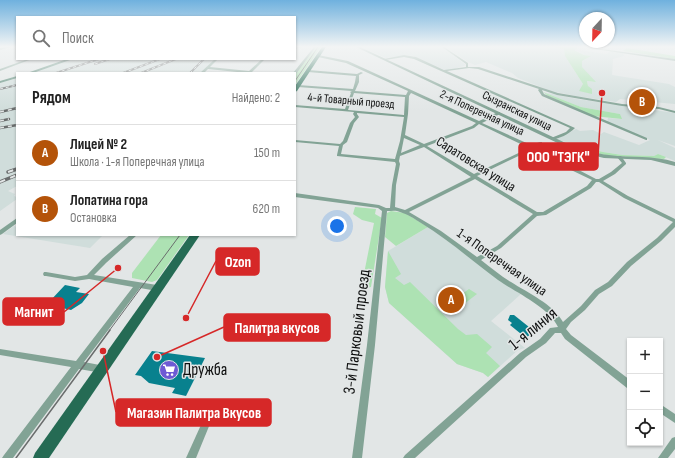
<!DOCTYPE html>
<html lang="ru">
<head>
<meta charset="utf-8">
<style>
	:root { --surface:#fff; --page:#f2f2f2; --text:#222; --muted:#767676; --line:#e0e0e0; --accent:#b45309 }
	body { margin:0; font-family:"Sofia Sans Condensed",sans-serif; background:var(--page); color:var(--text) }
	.controls { position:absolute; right:12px; bottom:12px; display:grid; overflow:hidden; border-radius:0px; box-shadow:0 1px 3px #0004 }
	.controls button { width:36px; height:36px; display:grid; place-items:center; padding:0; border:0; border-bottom:1px solid var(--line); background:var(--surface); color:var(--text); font:20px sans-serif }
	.compass { position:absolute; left:579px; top:12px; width:36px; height:36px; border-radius:50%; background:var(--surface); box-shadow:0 1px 3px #0004; rotate:202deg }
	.you { position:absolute; left:337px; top:226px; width:14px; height:14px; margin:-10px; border:3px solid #fff; border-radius:50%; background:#1a73e8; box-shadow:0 0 0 6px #1a73e833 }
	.badge { display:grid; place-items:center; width:26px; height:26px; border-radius:50%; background:var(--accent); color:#fff; font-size:13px; font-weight:700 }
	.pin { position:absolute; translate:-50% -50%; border:2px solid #fff; box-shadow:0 1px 4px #0006 }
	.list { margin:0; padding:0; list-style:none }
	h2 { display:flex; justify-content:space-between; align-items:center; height:52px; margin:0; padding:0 16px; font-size:17px }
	h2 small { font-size:13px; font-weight:400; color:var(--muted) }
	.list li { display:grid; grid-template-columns:26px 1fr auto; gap:12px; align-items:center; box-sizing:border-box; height:56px; padding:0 16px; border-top:1px solid var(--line) }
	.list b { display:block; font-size:15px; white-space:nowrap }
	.list p { margin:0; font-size:13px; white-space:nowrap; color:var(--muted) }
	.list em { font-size:13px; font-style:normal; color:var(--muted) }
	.icon { flex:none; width:22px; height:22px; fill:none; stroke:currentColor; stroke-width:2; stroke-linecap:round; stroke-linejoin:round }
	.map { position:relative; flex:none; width:675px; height:458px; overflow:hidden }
	.search { position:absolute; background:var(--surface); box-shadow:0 1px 3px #0004; left:16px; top:16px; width:280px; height:44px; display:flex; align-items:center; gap:10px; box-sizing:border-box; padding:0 14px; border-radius:0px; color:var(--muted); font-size:15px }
	.panel { position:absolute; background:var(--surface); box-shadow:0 1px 3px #0004; left:16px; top:72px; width:280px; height:164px; border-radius:0px }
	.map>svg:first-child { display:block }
	.built { fill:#d0dddb }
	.green { fill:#ade2b3 }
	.building { fill:#08818e }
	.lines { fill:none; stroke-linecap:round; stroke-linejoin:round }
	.minor { fill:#82a395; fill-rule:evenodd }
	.tertiary { fill:#82a395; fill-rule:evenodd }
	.secondary { fill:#4f826f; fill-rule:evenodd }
	.primary { fill:#256b54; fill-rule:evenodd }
	.tram-far1 { stroke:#6a6d6d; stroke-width:1 }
	.tram { stroke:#6a6d6d; stroke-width:1.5 }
	.rail-far2-casing { stroke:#6a6d6d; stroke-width:2 }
	.rail-far1-casing { stroke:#6a6d6d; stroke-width:2.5 }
	.rail-casing { stroke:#6a6d6d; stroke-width:3.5 }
	.rail-far2 { stroke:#e2e6e6; stroke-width:1; stroke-dasharray:3; stroke-linecap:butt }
	.rail-far1 { stroke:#e2e6e6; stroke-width:1.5; stroke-dasharray:4; stroke-linecap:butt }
	.rail { stroke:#e2e6e6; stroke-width:2; stroke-dasharray:5.5; stroke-linecap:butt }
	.labels { text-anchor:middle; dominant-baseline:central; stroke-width:3; stroke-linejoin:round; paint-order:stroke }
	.far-street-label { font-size:12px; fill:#0f1010; stroke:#e2e6e6 }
	.street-label { font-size:14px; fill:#0f1010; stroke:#e2e6e6 }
	.near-street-label { font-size:17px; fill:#0f1010; stroke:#e2e6e6 }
	.near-poi-label { font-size:17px; fill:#0f1010; stroke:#e2e6e6; text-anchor:start }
	.leader { fill:none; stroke:#d62828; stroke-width:1.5 }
	.callout-dot { fill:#d62828; stroke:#e2e6e6; stroke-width:1.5 }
	.callout { fill:#d62828; stroke:#d62828; stroke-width:1.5 }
	.callout-label { font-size:15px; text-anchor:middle; font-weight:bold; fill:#fff }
</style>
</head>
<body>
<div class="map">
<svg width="675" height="458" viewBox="0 0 675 458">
	<rect width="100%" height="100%" fill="#e2e6e6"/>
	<g class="built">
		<polygon points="360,47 442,47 466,65 452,70 445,70 413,56 407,55 386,58"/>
		<polygon points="445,47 508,49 477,47 553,47 564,49 565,56 583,84 588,86 587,81 594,82 582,68 582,61 591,56 585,55 573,49 606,54 611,51 623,53 624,56 613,59 612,75 669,84 675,87 675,104 620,99 616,102 576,96 551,91 518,78 512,73 486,62 475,65 468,62"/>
		<polygon points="74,59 216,59 201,73 32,73"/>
		<polygon points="17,78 17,186 8,191 15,194 14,196 17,197 17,199 0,211 0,83"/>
		<polygon points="543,92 577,99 675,113 675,146 658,140 675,148 675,161 658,154 654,156 622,155 603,152 558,140 557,139 576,129 580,131 593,130 601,134 604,132 639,145 650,140 607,122 608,118 621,119 620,114 581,107"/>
		<polygon points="14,226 17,227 17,235 103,235 90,248 3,234"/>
		<polygon points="428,227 521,294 491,321 525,348 518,350 488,377 483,373 457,364 389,303 385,287 388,251"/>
	</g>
	<g class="green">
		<polygon points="316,47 321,47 295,85 295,75"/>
		<polygon points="553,47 577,47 577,49 574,50 584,55 591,56 582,61 582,67 596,82 587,81 588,86 592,89 592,94 579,91 583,84 565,56 564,49"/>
		<polygon points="627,48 675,56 675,59 623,51"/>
		<polygon points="543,92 581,107 620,114 622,119 593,116 548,96"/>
		<polygon points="563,142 603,152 622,155 654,156 658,154 666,157 664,159 610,156 595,153"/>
		<polygon points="355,207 376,209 375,214 382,218 371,287 361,289 374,223 362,220 353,214"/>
		<polygon points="391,211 405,213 428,227 396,246 385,237 387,213"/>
		<polygon points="161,235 189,235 157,280 152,282 132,278 132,273"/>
		<polygon points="388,251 401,274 395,278 404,285 410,282 458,329 466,335 477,334 492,347 486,353 500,366 488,377 483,373 457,364 389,303 385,287"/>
		<polygon points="469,289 477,294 464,304 456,298"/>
	</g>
	<g class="building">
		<polygon points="65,285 80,288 76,292 89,294 82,303 71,310 62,308 50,321 34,318"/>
		<polygon points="510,315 514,315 534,331 526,338 510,325 512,323 508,320"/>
		<polygon points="152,351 205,358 186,396 172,393 175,388 149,383 141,376 135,375"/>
	</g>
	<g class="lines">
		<g class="minor">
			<polygon points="7,47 11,47 0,50 0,48"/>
			<polygon points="295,47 302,47 295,49"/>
			<polygon points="314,47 316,47 296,74 293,73"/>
			<path d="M 442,47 L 444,47 L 468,63 L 468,67 L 479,67 L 558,93 L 622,104 L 659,107 L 675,111 L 675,113 L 659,109 L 622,106 L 557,95 L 542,90 L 544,94 L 647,138 L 647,140 L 646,140 L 542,96 L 538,90 L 539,89 L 478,69 L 469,68 L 447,71 L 575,128 C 569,134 559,139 551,140 L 551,138 L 566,132 L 570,128 L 414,59 L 404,57 L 385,60 L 384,59 L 404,55 L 416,57 L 444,70 L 466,67 L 466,64 Z"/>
			<polygon points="587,47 675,59 675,61 588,48"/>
			<path d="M 318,55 L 348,61 L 479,121 L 498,112 L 500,112 L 500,114 L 482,123 L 531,145 L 540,142 L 542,142 L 542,144 L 535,147 L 568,162 L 573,167 L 596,179 L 599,179 L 611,172 L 622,163 L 617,157 L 619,156 L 621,156 L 626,163 L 626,164 L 615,174 L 603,181 L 628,196 L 675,219 L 675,227 L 661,241 L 631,266 L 612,286 L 599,294 L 585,310 L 571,322 L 566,329 L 571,335 L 630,380 L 630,389 L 627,388 L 565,339 L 561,333 L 555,333 L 546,343 L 526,357 L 415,458 L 403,458 L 405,455 L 520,353 L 540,339 L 550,328 L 558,327 C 549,307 515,292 498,280 C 472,261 449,240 421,223 C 415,219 407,214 400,212 C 396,210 392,211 387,211 L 375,345 L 362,458 L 352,458 L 367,345 L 382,211 L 378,208 L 295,197 L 295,193 L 379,205 L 386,208 L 390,208 L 392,185 L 396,164 L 395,162 L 337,156 L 337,155 L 339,146 L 295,142 L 295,140 L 340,144 L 343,141 L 350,123 L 355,117 L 353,114 L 354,112 L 295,107 L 295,105 L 345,109 L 351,93 L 350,92 L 352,91 L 298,87 L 296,86 L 298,85 L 353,89 L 355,82 L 356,76 L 308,72 L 307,71 L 308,70 L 357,74 L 361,72 L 363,73 L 359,75 L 359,82 L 355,91 L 406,95 L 408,91 L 346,63 L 318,57 ZM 354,93 L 405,97 L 404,115 L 348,110 ZM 411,93 L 476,123 L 472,126 L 424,144 L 405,135 L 408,114 L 409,96 ZM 357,113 L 404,117 L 400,141 L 395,159 L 341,154 L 343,145 L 347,142 L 354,123 L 359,117 L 357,114 ZM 479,124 L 529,148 L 474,174 L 427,146 L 474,128 ZM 404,138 L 420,145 L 401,153 ZM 424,147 L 471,177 L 405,210 L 395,207 L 396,185 L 400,164 L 399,161 L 400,156 ZM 533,149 L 564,164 L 569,169 L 592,180 L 587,186 L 543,212 L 537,212 L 477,176 ZM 475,179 L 533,214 L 497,246 L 477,257 L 441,231 L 409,212 ZM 596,182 L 599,182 L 624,198 L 673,222 L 657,238 L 627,262 L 608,282 L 595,290 L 581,306 L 563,322 C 553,304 528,293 511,282 C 501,276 491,268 481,260 L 501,248 L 537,216 L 546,215 L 591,188 Z"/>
			<polygon points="28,59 32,59 0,71 0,69"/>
			<polygon points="215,59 218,59 210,67 249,71 262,59 265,59 252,72 258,73 247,73 208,69 204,73 200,73"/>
			<polygon points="17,218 17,223 2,234 0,235 0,230"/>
			<polygon points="130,235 137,235 106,263 94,275 157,285 159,286 160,288 159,290 157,291 140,288 84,362 105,366 106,369 105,372 102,373 79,369 13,458 2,458 4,455 71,367 0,355 0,349 76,361 133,287 89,279 75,281 46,276 44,276 43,274 44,272 46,272 75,277 87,275 102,259"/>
			<polygon points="660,404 675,414 675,423 660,413"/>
			<polygon points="208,415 211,416 212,419 196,458 186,458 205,416"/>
			<polygon points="675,437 675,449 668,458 658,458 672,438"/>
		</g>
		<path class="tertiary" d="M 356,47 L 360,47 L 570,145 C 583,149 596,154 609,155 C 632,158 653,155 675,162 L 675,166 L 651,160 L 604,158 L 587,154 L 566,147 Z"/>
		<g class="secondary">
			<polygon points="67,59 73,59 33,73 27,73"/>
			<polygon points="17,76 17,78 0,83 0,81"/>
		</g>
		<g class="primary">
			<polygon points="322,47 326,47 297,91 295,92 295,86"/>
			<polygon points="190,235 200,235 49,458 33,458 35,453"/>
		</g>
		<g class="tram-far1">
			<polyline points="295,81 318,47"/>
			<polyline points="109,331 180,235"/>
		</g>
		<polyline class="tram" points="16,458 110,330"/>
		<defs>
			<g id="rail-far2">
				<polyline points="95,64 110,59"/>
				<polyline points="56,73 99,59"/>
				<polyline points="123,73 160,59"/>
				<polyline points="141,73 176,59"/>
				<polyline points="190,73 204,59"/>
				<polyline points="0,89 17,85"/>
			</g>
			<g id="rail-far1">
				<polyline points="0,112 17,108"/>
				<polyline points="0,121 9,119"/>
				<polyline points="0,128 17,125"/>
			</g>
			<g id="rail">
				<polyline points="8,172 17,169"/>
				<polyline points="0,182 17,175"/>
			</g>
		</defs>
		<use href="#rail-far2" class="rail-far2-casing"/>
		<use href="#rail-far1" class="rail-far1-casing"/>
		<use href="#rail" class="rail-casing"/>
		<use href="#rail-far2" class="rail-far2"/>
		<use href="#rail-far1" class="rail-far1"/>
		<use href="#rail" class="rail"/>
	</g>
	<linearGradient id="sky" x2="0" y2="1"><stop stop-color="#6fb1de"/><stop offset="0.42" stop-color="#f2f4f4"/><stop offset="1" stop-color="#f2f4f4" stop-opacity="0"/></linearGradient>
	<rect width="675" height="111" fill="url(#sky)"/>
	<defs>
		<symbol id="supermarket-disc" viewBox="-11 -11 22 22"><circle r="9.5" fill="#6e5ad4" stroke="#e2e6e6"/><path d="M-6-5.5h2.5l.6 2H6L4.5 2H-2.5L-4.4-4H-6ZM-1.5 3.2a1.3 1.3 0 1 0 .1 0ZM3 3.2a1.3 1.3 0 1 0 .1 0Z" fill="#fff"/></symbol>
	</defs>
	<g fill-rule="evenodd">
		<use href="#supermarket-disc" x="158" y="359" width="22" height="22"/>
	</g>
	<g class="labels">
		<g class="far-street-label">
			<text transform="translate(351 101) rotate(5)">4-й Товарный проезд</text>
			<text transform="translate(517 111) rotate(26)">Сызранская улица</text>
			<text transform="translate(482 113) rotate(25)">2-я Поперечная улица</text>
		</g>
		<g class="street-label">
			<text transform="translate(476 164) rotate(32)">Саратовская улица</text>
			<text transform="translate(502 262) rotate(35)">1-я Поперечная улица</text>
		</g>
		<g class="near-street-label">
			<text transform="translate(533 329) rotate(-39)">1-я линия</text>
			<text transform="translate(357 332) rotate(-83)">3-й Парковый проезд</text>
		</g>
		<g class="near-poi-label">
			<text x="183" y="370">Дружба</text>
		</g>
	</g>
	<path class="leader" d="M602 93L598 156M186 318L216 261M118 268L64 312M157 357L224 327M103 351L116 412"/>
	<g class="callout-dot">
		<circle cx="602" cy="93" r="4"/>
		<circle cx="186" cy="318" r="4"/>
		<circle cx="118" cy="268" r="4"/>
		<circle cx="157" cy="357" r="4"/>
		<circle cx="103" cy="351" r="4"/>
	</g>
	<g class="callout">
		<rect x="519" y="143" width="79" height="27" rx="4"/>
		<rect x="216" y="248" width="43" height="27" rx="4"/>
		<rect x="3" y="298" width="61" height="27" rx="4"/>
		<rect x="224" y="314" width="106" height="27" rx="4"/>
		<rect x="116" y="399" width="155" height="27" rx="4"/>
	</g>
	<g class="callout-label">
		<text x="558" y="162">ООО "ТЭГК"</text>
		<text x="238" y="267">Ozon</text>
		<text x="34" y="317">Магнит</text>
		<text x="277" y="333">Палитра вкусов</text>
		<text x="194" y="418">Магазин Палитра Вкусов</text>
	</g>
</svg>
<div class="controls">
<button>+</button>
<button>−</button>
<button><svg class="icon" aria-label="locate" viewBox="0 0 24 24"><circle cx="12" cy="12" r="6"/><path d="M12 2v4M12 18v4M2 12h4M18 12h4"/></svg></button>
</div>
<svg class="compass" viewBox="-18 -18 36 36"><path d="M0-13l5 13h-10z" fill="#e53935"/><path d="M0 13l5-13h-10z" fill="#767676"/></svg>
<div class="you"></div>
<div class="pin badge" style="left:451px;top:300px">A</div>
<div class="pin badge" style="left:642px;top:102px">B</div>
<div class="search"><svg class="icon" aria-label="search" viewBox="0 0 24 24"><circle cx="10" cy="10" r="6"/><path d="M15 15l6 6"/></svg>Поиск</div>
<section class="panel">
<h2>Рядом<small>Найдено: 2</small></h2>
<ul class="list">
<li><span class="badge">A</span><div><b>Лицей № 2</b><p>Школа · 1-я Поперечная улица</p></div><em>150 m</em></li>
<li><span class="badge">B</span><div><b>Лопатина гора</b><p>Остановка</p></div><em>620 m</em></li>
</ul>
</section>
</div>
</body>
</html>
